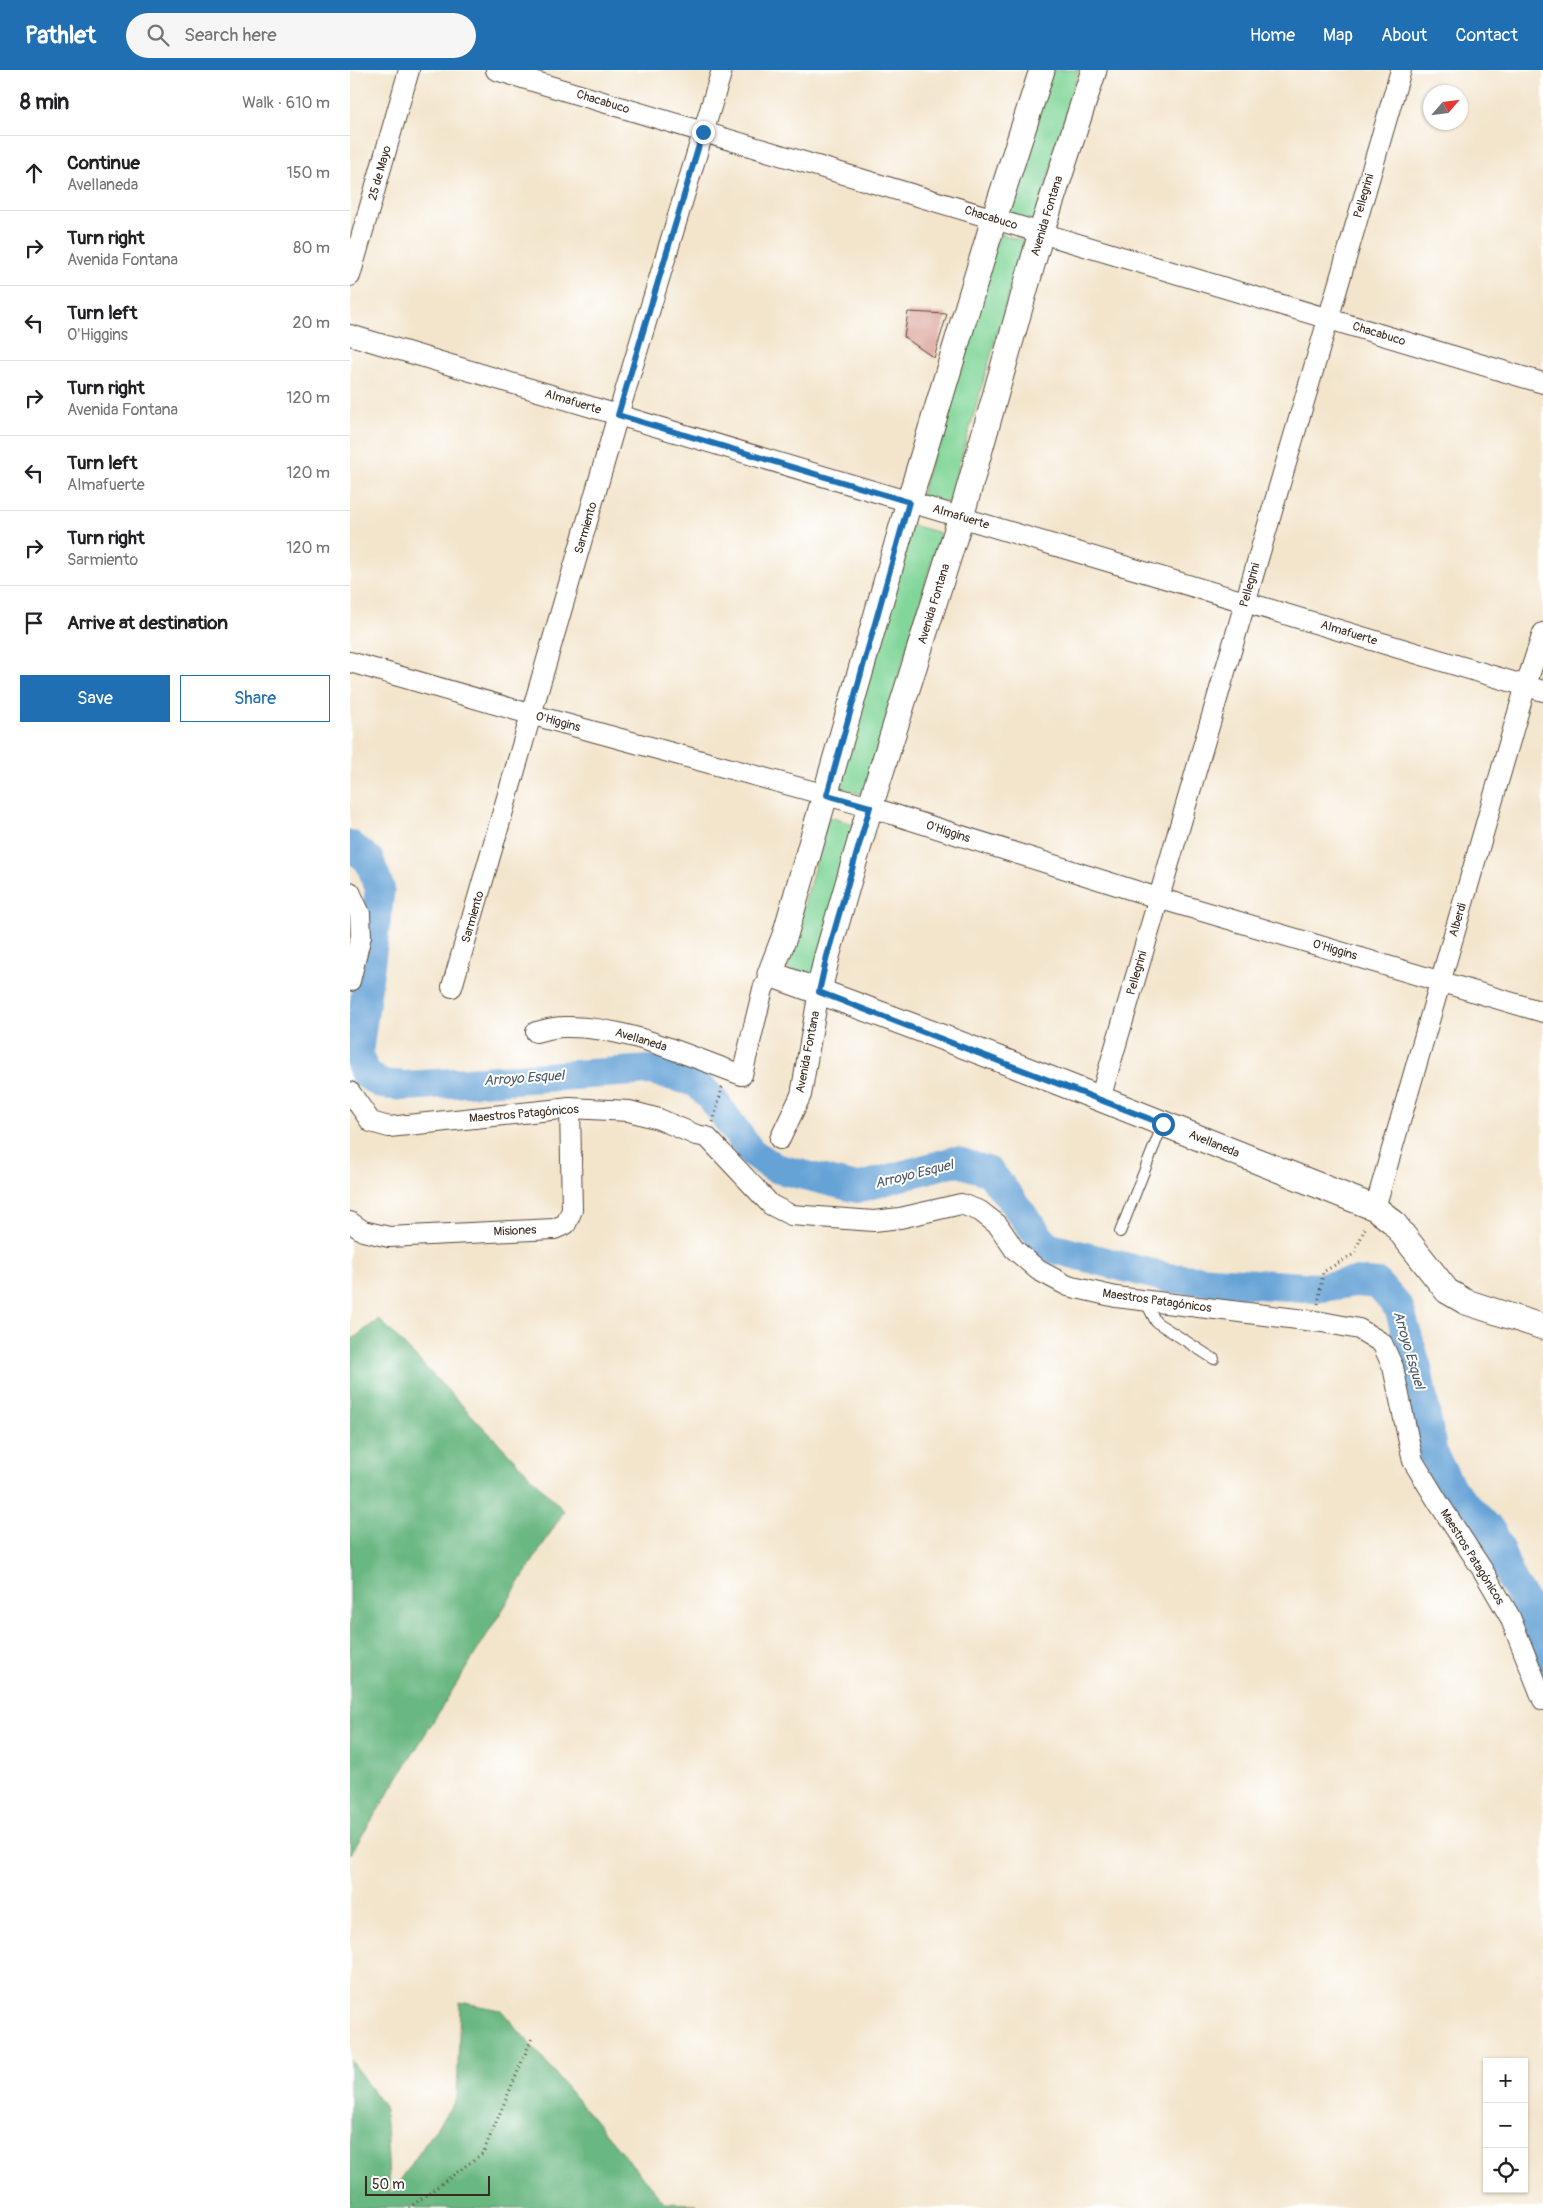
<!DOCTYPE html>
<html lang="en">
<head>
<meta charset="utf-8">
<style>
	:root { --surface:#fff; --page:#f6f6f6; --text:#202124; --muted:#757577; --line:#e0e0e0; --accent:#1f6fb2 }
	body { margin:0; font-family:Pangolin,sans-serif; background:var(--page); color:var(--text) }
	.controls { position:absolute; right:15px; bottom:15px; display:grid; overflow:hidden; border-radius:0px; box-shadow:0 1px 4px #0004 }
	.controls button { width:45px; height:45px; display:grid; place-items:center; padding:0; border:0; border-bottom:1px solid var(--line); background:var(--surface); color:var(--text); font:25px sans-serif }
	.compass { position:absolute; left:1073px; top:15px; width:45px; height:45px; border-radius:50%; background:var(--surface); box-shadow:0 1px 4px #0004; rotate:62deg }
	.scale { position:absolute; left:15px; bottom:12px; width:125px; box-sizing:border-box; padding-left:5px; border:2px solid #3b2a1e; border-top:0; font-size:14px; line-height:18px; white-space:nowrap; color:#3b2a1e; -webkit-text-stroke:4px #fff; paint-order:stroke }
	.stop { position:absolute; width:15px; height:15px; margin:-11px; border:4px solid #1f6fb2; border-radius:50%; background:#fff }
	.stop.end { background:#1f6fb2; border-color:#fff; box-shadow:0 1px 5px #0008 }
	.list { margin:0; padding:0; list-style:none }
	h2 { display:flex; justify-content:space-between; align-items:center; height:65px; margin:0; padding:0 20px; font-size:21px }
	h2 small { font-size:16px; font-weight:400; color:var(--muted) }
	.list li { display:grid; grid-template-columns:32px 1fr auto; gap:15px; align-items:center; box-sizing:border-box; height:75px; padding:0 20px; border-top:1px solid var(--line) }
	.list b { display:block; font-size:19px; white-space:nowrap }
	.list p { margin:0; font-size:16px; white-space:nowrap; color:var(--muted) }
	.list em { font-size:16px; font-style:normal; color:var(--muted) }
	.actions { display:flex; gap:10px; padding:15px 20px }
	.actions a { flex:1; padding:11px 0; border:1px solid var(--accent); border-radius:0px; text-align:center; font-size:18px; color:var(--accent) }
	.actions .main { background:var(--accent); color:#fff }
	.icon { flex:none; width:28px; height:28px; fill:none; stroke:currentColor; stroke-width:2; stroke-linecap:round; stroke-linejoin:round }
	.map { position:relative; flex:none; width:1193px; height:2138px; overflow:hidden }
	header { display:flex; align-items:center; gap:30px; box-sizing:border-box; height:70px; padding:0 25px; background:var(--accent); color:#fff }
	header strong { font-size:24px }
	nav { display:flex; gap:28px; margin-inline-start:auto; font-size:18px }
	.search { width:350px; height:45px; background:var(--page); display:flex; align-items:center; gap:12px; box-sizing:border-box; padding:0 18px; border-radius:28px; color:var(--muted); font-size:19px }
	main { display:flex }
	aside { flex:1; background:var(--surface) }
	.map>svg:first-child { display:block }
	.green { fill:#82d699; stroke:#5e805c }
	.forest { fill:#69b781; stroke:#527050 }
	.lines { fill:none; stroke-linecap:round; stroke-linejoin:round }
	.river { stroke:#65a2d6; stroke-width:30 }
	.building { fill:#d6958b }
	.service-casing { stroke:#574638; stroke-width:12 }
	.minor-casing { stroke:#574638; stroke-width:22 }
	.tertiary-casing { stroke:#574638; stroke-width:27 }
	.path { stroke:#574638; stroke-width:3; stroke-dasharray:1 4; stroke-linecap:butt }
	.service { stroke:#fff; stroke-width:10 }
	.minor { stroke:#fff; stroke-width:20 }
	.tertiary { stroke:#fff; stroke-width:25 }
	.route { stroke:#1f6fb2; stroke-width:6 }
	.labels { text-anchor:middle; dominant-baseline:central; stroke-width:4; stroke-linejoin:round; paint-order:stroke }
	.street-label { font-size:12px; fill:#3b2a1e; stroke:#fff }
	.water-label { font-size:14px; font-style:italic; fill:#4c5a68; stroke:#fff }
</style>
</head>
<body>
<header>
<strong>Pathlet</strong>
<div class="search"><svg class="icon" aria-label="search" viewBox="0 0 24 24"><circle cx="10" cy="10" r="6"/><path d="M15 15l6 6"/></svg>Search here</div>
<nav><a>Home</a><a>Map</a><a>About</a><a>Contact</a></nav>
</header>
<main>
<aside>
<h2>8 min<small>Walk · 610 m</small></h2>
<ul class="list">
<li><svg class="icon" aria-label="ahead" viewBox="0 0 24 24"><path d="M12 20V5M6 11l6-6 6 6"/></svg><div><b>Continue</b><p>Avellaneda</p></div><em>150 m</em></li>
<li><svg class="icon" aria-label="right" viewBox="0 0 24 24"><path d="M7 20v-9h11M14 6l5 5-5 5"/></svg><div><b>Turn right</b><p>Avenida Fontana</p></div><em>80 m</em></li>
<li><svg class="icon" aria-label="left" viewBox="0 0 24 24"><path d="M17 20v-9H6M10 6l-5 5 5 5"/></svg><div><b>Turn left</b><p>O'Higgins</p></div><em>20 m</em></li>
<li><svg class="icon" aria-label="right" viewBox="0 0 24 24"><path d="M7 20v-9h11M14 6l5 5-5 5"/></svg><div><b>Turn right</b><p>Avenida Fontana</p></div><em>120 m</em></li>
<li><svg class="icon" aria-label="left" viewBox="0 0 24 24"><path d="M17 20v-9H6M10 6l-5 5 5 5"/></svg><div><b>Turn left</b><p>Almafuerte</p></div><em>120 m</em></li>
<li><svg class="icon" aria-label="right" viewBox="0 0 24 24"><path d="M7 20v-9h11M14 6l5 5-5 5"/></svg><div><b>Turn right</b><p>Sarmiento</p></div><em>120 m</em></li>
<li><svg class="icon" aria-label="arrive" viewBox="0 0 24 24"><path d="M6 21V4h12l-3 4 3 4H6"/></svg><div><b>Arrive at destination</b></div></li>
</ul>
<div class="actions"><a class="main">Save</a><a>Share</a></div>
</aside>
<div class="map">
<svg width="1193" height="2138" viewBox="0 0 1193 2138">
	<rect width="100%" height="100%" fill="#fff"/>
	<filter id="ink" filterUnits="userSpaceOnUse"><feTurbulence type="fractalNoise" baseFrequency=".02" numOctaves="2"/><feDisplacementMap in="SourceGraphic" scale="10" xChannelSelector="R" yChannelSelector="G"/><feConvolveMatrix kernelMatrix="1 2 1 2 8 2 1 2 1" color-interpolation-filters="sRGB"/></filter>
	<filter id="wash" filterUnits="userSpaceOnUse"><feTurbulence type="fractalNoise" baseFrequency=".0096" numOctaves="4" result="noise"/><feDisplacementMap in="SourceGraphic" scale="20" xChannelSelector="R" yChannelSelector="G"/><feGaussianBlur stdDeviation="1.12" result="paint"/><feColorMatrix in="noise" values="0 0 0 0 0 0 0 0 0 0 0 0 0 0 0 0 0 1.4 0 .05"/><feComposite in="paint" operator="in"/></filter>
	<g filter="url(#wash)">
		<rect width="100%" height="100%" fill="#f3e5cc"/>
		<g class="green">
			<polygon points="699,0 729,0 685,152 658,144"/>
			<polygon points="647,163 674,171 598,433 571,425"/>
			<polygon points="562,455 590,463 514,725 486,717"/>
			<polygon points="479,747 507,755 463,906 436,898"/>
		</g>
		<g class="forest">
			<polygon points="29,1249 214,1441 0,1785 0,1271"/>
			<polygon points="110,1932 151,1940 315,2133 346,2134 348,2138 0,2138 0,1990 35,2038 40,2125 107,2028"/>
		</g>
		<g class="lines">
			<polyline class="river" points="0,775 19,790 30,819 8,984 15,1004 32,1014 55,1016 300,1000 346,1012 364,1031 401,1082 425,1098 507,1118 605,1091 640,1102 697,1177 818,1208 967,1218 1006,1212 1028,1214 1049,1238 1067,1298 1083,1385 1102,1420 1142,1462 1162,1512 1180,1540 1193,1591"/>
		</g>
		<g id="blocks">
			<polygon class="building" points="558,242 597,244 584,288 554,267"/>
		</g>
	</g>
	<g filter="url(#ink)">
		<use href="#blocks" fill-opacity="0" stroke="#574638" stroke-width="1"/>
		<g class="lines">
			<defs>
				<g id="service">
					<polyline points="770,1162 813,1054"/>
					<polyline points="795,1231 806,1252 864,1289"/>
				</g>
				<g id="minor">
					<polyline points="146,0 1193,313"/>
					<polyline points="0,206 59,0"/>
					<polyline points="0,265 1193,621"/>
					<polyline points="0,592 183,645 520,737 808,828 1193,942"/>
					<polyline points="0,822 10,844 11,866 0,911"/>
					<polyline points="102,917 268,345 372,0"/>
					<path d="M 186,962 C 195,960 204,957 213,957 C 274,955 335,985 392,1005 L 413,919 L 420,904"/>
					<polyline points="0,1022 21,1052 39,1057 220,1038 279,1041 309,1049 346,1065 357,1067 421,1135 441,1145 524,1151 550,1148 611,1134 630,1141 648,1155 664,1179 688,1200 718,1216 766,1227 972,1252 1009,1259 1032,1273 1043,1297 1063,1391 1088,1432 1132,1499 1160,1547 1193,1630"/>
					<polyline points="750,1029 1051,0"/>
					<polyline points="430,1069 451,1025 469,921"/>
					<polyline points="1025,1138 1176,615 1193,563"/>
					<polyline points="0,1152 13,1161 39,1167 204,1159 216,1154 222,1140 220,1038"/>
				</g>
				<g id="tertiary">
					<path d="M 692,0 L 644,149 L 559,432 L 435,865 L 420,904 C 623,976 824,1058 1025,1138 L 1043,1152 L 1097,1221 L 1116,1232 L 1193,1257"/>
					<polyline points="469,921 477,886 520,737 611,447 691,163 744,0"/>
				</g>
			</defs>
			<use href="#service" class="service-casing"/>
			<use href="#minor" class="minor-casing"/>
			<use href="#tertiary" class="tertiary-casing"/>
			<g class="path">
				<polyline points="363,1052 372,1018 375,1016"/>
				<polyline points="968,1234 973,1202 1004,1184 1016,1156"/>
				<polyline points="59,2138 133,2083 182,1968"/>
			</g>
			<use href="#service" class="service"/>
			<use href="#minor" class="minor"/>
			<use href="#tertiary" class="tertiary"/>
		</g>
	</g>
	<g class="lines" filter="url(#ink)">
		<polyline class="route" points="353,62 268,345 559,432 477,725 520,737 477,886 469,922 813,1054"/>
	</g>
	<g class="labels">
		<g class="street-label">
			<text transform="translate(253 32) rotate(17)">Chacabuco</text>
			<text transform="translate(30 103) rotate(-74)">25 de Mayo</text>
			<text transform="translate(1014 126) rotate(-74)">Pellegrini</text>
			<text transform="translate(697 146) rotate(-73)">Avenida Fontana</text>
			<text transform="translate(641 148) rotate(17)">Chacabuco</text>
			<text transform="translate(1029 264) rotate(17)">Chacabuco</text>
			<text transform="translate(223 332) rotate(17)">Almafuerte</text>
			<text transform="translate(611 447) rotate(17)">Almafuerte</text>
			<text transform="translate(236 458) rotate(-74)">Sarmiento</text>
			<text transform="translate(900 515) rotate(-74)">Pellegrini</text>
			<text transform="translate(584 534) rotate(-73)">Avenida Fontana</text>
			<text transform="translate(999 563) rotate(17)">Almafuerte</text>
			<text transform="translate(208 652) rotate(15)">O'Higgins</text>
			<text transform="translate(598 762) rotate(18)">O'Higgins</text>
			<text transform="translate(123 847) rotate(-74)">Sarmiento</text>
			<text transform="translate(1108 850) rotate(-74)">Alberdi</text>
			<text transform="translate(985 880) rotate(16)">O'Higgins</text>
			<text transform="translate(787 903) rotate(-74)">Pellegrini</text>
			<text transform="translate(291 970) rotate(17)">Avellaneda</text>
			<text transform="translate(458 982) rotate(-79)">Avenida Fontana</text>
			<text transform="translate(174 1044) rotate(-5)">Maestros Patagónicos</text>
			<text transform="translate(864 1074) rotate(22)">Avellaneda</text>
			<text transform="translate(165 1161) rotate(-3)">Misiones</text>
			<text transform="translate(807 1231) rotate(8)">Maestros Patagónicos</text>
			<text transform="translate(1122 1487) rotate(58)">Maestros Patagónicos</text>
		</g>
		<g class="water-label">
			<text transform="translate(174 1008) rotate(-4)">Arroyo Esquel</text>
			<text transform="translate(564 1104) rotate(-14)">Arroyo Esquel</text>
			<text transform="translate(1059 1280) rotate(74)">Arroyo Esquel</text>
		</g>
	</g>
</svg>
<div class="controls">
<button>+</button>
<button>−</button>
<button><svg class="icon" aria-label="locate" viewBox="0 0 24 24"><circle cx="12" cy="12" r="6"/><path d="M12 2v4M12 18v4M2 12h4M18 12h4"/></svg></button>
</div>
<svg class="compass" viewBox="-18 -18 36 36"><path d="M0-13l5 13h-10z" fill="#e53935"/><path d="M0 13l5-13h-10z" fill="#757577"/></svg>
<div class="scale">50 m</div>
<div class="stop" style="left:813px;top:1054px"></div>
<div class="stop end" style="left:353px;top:62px"></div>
</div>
</main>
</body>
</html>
